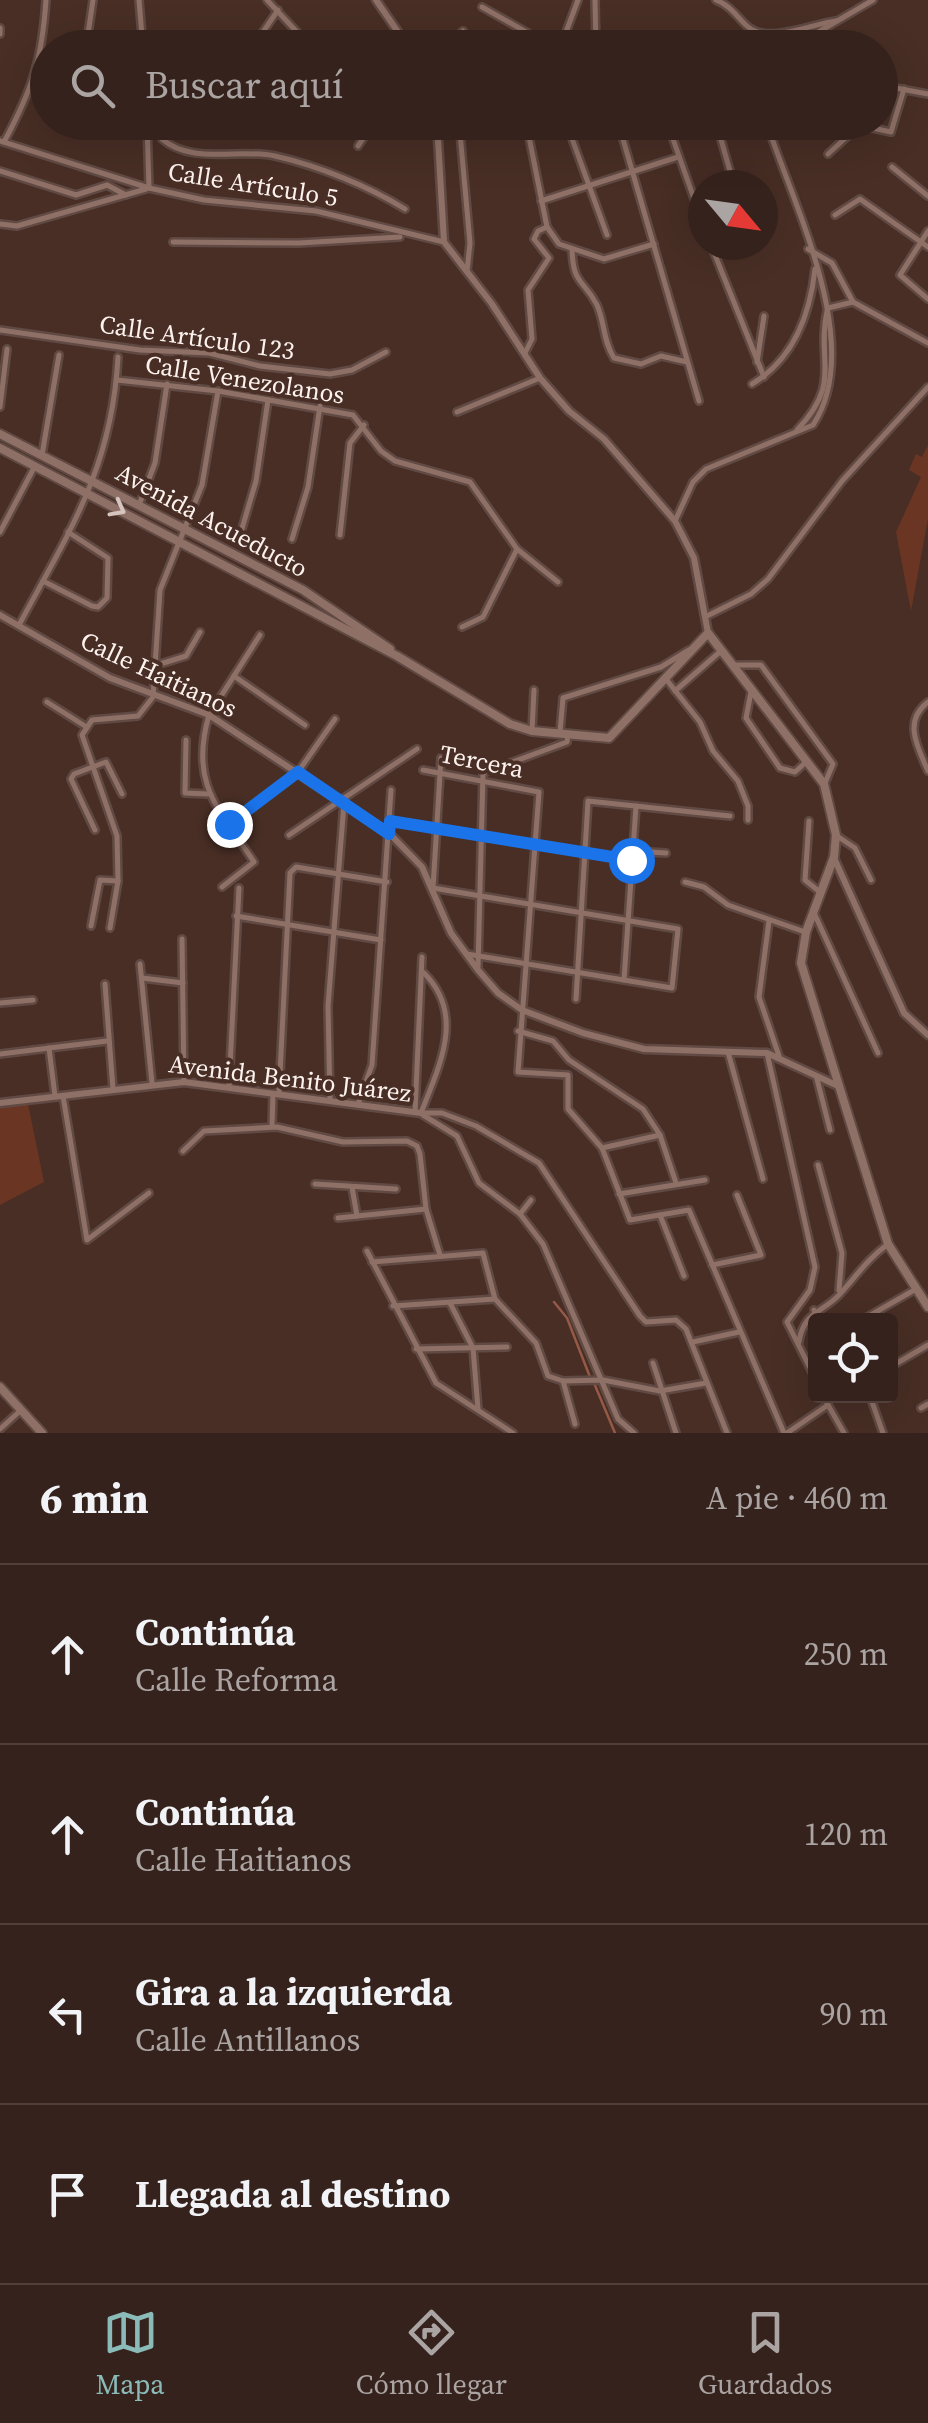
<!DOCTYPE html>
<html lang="es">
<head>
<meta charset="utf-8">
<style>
	:root { --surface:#36221c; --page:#412f29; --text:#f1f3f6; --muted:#aaa4a3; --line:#503f3b; --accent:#8bbbb9 }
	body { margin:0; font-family:"Source Serif 4",serif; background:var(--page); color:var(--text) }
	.controls { position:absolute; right:30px; bottom:30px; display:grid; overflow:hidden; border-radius:10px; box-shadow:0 10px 40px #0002 }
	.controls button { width:90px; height:90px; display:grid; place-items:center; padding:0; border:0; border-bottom:2px solid var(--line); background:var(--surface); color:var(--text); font:50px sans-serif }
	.compass { position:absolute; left:688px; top:170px; width:90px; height:90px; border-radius:50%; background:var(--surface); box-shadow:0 10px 40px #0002; rotate:119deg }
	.stop { position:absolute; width:30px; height:30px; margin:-22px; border:8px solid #1a73e8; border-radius:50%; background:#fff }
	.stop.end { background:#1a73e8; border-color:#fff; box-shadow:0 2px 10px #0008 }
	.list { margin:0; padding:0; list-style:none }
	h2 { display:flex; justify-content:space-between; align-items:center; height:130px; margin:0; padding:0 40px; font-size:42px }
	h2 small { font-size:32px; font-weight:400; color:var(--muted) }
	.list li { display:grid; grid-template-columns:65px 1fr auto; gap:30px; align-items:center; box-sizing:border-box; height:180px; padding:0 40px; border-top:2px solid var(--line) }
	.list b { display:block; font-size:38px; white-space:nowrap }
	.list p { margin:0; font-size:32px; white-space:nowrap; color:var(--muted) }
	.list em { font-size:32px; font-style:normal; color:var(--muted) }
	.icon { flex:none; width:55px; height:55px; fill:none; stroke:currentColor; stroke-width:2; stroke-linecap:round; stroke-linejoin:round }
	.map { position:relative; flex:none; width:928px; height:1433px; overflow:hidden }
	.search { position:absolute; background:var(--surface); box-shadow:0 10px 40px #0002; left:30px; right:30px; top:30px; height:110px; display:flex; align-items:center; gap:25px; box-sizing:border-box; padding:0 35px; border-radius:55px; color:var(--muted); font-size:38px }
	.sheet { height:850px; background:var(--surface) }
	nav { display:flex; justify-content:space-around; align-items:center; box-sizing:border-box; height:140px; border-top:2px solid var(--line); background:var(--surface); font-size:28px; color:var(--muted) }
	nav a { display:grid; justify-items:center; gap:5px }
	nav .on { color:var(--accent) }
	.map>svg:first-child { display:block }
	.green { fill:#6a3523 }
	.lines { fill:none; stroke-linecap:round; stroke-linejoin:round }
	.stream { stroke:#945a47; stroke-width:2.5 }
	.minor-casing { stroke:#604a43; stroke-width:10 }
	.tertiary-casing { stroke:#604a43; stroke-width:11 }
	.secondary-casing { stroke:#604a43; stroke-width:12 }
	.minor { stroke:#8f7066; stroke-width:5 }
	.tertiary { stroke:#8f7066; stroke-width:6 }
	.secondary { stroke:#8f7066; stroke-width:8 }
	.oneway { stroke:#d6c4be }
	.route { stroke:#1a73e8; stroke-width:12 }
	.labels { text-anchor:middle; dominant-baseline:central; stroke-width:8; stroke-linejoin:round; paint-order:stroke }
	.street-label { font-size:25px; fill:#fdf2ee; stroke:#482e25 }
</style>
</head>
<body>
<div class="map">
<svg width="928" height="1433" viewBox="0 0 928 1433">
	<rect width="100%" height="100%" fill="#482e25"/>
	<g class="green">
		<polygon points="928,445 928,519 911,611 896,532 921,477 909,470 916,454 922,457"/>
		<polygon points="27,1099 44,1182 0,1205 0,1103"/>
	</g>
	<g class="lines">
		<g class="stream">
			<polyline points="554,1302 567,1318 590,1377"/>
			<polyline points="594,1383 615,1433"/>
		</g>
		<defs>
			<g id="minor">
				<polyline points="139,0 143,48"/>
				<polyline points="267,0 312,48"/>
				<polyline points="595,0 596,48"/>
				<path d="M 716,0 C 731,6 736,16 747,26 C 768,45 811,24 836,21"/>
				<polyline points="482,7 528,33 527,48"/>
				<polyline points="0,28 0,34"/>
				<polyline points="86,48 93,0"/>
				<polyline points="252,48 278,10"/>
				<polyline points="447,48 463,31"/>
				<polyline points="560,48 578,0"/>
				<polyline points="791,48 873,0"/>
				<polyline points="880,85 928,94"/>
				<polyline points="147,122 149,188"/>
				<path d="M 158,122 L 162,139 C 192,165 239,148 275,156 C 319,166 368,186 405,209"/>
				<polyline points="459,122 470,243 467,271"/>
				<polyline points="526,122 547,227 559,244 604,259 654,244"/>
				<polyline points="566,122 607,235"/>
				<polyline points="618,122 699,401"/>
				<polyline points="667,122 703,224"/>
				<polyline points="716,122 734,185"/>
				<polyline points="845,122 891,132 904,89"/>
				<polyline points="0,141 149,188 204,200 316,211 444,242"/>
				<path d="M 4,142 C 32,90 42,60 46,0"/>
				<polyline points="358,146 374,122"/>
				<polyline points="828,154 863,122"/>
				<polyline points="892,167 928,196"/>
				<polyline points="0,171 76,195 107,185 126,195"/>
				<polyline points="541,201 678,157"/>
				<polyline points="835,215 860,199 928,247"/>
				<polyline points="0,224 17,226 146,189"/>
				<polyline points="928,231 900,275 928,299"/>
				<polyline points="173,242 299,243 400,237"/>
				<polyline points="711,245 764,377"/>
				<path d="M 572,249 C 573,286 584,279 597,305 C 605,323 603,341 614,358 L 641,364 L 661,356 L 687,362"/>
				<polyline points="808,249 832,263 853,302"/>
				<polyline points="828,308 853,302 928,343"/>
				<polyline points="0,330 140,350 209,353 260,366 330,374 352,370 386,352"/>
				<polyline points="525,353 532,339 528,290 549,258 534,239 538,231 547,227"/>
				<polyline points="757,362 764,316"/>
				<polyline points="117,380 218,391 353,415 381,451 395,461 470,482 517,549 558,582"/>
				<path d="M 752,384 C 794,359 810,315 815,269"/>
				<polyline points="0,407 7,349"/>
				<polyline points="457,412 540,378"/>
				<path d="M 797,430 C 843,382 816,361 827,311"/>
				<polyline points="42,455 59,355"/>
				<polyline points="139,505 155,463 167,384"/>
				<path d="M 675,521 L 693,482 L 706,469 L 813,425 C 865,347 795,208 768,127 L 763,122"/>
				<polyline points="0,532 35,466"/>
				<polyline points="241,532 256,481 268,400"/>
				<polyline points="340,535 350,443 364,425"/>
				<polyline points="292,539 308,487 320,406"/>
				<polyline points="43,581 92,606 98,607 107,598 108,558 68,532"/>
				<polyline points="705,617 751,594 768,579 842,481 928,387"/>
				<path d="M 19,625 C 70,530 112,468 118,357"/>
				<polyline points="462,627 483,617 517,549"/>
				<polyline points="157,665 186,656 200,632"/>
				<polyline points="734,665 761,665 833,764 825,783"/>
				<polyline points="234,676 305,725"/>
				<polyline points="666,679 700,722 713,751 738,781 748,806 748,820"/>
				<polyline points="675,691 722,650"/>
				<polyline points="751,692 746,718 780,768 795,772 806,762"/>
				<polyline points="47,702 85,726"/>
				<path d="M 928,702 C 903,721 917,746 928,771"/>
				<polyline points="532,731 534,690"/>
				<polyline points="560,732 563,698 661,667 689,650"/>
				<polyline points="186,740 185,793 208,794"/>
				<polyline points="441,758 433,888 678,929 672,988 467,954"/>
				<polyline points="423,770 539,792 518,1072 568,1075 568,1109 602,1148 630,1220 689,1210 784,1433"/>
				<polyline points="390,821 631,860"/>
				<polyline points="809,821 805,880 820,892"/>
				<polyline points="229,824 298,772 335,719"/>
				<polyline points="95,830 71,779 74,774 106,762 122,794"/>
				<polyline points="289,835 417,749"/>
				<polyline points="837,836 855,848 871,880"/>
				<polyline points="632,851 666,853"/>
				<polyline points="685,882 704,887 728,905 805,932"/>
				<path d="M 222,887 L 254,862 C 219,809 189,784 209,715 L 260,635"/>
				<polyline points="815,915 878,1053"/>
				<polyline points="236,916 381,940"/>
				<polyline points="769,921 759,997 779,1056"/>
				<polyline points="91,926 100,880 118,881"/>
				<polyline points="110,928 118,881 117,836 82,735 92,720 138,716 153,697 160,590 202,485 218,391"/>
				<polyline points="182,939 184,1081"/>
				<polyline points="140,964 152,1083"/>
				<polyline points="478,967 483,773 567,742 568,735"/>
				<polyline points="142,978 183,983"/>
				<polyline points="624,980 636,806"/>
				<polyline points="105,984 113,1089"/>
				<polyline points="576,999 588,801 730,816"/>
				<polyline points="0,1003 33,1000"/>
				<polyline points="518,1031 553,1041 569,1060 643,1109 660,1135 676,1183"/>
				<polyline points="49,1048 55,1096"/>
				<polyline points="728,1052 763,1179"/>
				<polyline points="767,1053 815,1267 810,1290 787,1322 816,1380"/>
				<polyline points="0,1054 107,1041"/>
				<polyline points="817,1079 830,1130"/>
				<polyline points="229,1087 239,888"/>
				<polyline points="279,1094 290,873 296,867 387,882"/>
				<polyline points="63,1096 87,1240 149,1193"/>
				<polyline points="330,1101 328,1006 344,803"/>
				<polyline points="358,1104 372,1065 391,790"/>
				<polyline points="415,1112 422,957"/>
				<polyline points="421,1113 442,1113 476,1126 539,1163 640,1316 646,1322 676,1320 686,1329 727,1433"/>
				<path d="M 421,1113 C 439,1066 466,1015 424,973"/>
				<polyline points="423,1115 457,1136 479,1183 520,1214 543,1244 618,1419 634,1433"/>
				<polyline points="272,1126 273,1094"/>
				<polyline points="602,1148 660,1135"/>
				<polyline points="183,1151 204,1131 277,1127 343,1142 407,1141 417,1146 420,1154 426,1209 440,1255"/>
				<polyline points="818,1165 842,1253 839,1290"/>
				<polyline points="315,1184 396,1189"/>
				<polyline points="352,1187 357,1216"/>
				<polyline points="619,1194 705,1180"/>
				<polyline points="520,1214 531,1200"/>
				<polyline points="660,1215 684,1276"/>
				<polyline points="338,1218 426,1209"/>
				<polyline points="367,1251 436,1383 513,1433"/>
				<polyline points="372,1262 483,1253 495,1299 536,1343 548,1376 563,1381 603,1380 660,1391 706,1383"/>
				<polyline points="712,1265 761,1255 737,1195"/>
				<polyline points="450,1303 473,1348 478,1409"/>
				<polyline points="393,1306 495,1299"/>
				<polyline points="814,1310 818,1320"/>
				<polyline points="862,1320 916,1289"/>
				<polyline points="693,1342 739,1332"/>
				<path d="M 799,1342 C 803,1313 821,1313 838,1296 C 857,1276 865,1261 888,1244"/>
				<polyline points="416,1349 507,1347"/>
				<polyline points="653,1363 676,1433"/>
				<polyline points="892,1366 928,1345"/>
				<polyline points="563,1381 575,1424"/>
				<polyline points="823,1396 844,1433"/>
				<polyline points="870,1396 883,1433"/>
				<polyline points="921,1408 928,1404"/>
				<polyline points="0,1429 20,1411"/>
				<polyline points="787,1433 828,1405"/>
			</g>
			<g id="tertiary">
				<polyline points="376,0 409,48"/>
				<polyline points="437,122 444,242 492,304 540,378 569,411 604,439 675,521 694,558 708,633"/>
				<polyline points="0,615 110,678 209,715 389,833 422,867 451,933 478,970 498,993 522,1010 583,1033 644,1049 767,1053 836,1085"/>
				<polyline points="834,858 904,1013 928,1035"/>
				<polyline points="0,1103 184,1082 421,1113"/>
			</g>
			<g id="secondary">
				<polyline points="0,434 303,590 390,649"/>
				<polyline points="0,448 397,656 510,724 532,731 609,738 708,633 824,784 836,835 834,857 806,932 801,963 888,1244 928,1307"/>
				<polyline points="0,1387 42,1433"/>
			</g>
		</defs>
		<use href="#minor" class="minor-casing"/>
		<use href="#tertiary" class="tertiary-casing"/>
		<use href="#secondary" class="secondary-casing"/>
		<use href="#minor" class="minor"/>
		<use href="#tertiary" class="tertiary"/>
		<use href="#secondary" class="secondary"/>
	</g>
	<defs><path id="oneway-chevron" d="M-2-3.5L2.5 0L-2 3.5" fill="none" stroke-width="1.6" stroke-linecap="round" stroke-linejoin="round" transform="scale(2.5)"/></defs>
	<use class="oneway" href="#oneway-chevron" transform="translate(118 509) rotate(28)"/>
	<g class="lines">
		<polyline class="route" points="229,824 298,772 389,834 390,821 631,860"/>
	</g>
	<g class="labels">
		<g class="street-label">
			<text transform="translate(253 184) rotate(9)">Calle Artículo 5</text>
			<text transform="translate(197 337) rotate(8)">Calle Artículo 123</text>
			<text transform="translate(245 379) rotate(9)">Calle Venezolanos</text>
			<text transform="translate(212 520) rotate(28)">Avenida Acueducto</text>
			<text transform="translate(159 674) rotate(25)">Calle Haitianos</text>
			<text transform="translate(482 761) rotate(11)">Tercera</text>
			<text transform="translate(290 1078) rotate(7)">Avenida Benito Juárez</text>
		</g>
	</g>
</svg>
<div class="controls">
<button><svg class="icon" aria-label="locate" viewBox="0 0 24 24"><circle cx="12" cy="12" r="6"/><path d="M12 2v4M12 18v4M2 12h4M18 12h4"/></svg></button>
</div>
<svg class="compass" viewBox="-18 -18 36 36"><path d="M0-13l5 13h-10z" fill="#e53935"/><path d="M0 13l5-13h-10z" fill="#aaa4a3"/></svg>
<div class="stop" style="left:631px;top:860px"></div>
<div class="stop end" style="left:229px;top:824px"></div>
<div class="search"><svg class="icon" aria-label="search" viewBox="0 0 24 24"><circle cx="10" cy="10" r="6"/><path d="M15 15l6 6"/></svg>Buscar aquí</div>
</div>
<section class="sheet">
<h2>6 min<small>A pie · 460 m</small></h2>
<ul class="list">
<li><svg class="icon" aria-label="ahead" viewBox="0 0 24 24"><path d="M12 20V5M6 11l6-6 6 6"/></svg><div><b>Continúa</b><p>Calle Reforma</p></div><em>250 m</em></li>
<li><svg class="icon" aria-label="ahead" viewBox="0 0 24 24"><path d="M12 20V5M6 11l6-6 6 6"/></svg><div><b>Continúa</b><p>Calle Haitianos</p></div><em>120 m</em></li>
<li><svg class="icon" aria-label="left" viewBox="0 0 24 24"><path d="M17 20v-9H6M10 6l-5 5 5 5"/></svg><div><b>Gira a la izquierda</b><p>Calle Antillanos</p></div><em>90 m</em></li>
<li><svg class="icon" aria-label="arrive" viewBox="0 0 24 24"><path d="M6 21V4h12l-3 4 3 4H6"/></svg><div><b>Llegada al destino</b></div></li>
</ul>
</section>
<nav>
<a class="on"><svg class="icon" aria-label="map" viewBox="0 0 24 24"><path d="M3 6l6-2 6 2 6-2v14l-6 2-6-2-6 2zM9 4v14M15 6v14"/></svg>Mapa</a>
<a><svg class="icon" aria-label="directions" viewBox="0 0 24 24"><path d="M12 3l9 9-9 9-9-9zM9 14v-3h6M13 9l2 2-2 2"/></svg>Cómo llegar</a>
<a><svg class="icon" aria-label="saved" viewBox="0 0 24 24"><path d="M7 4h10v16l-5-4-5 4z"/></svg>Guardados</a>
</nav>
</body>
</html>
